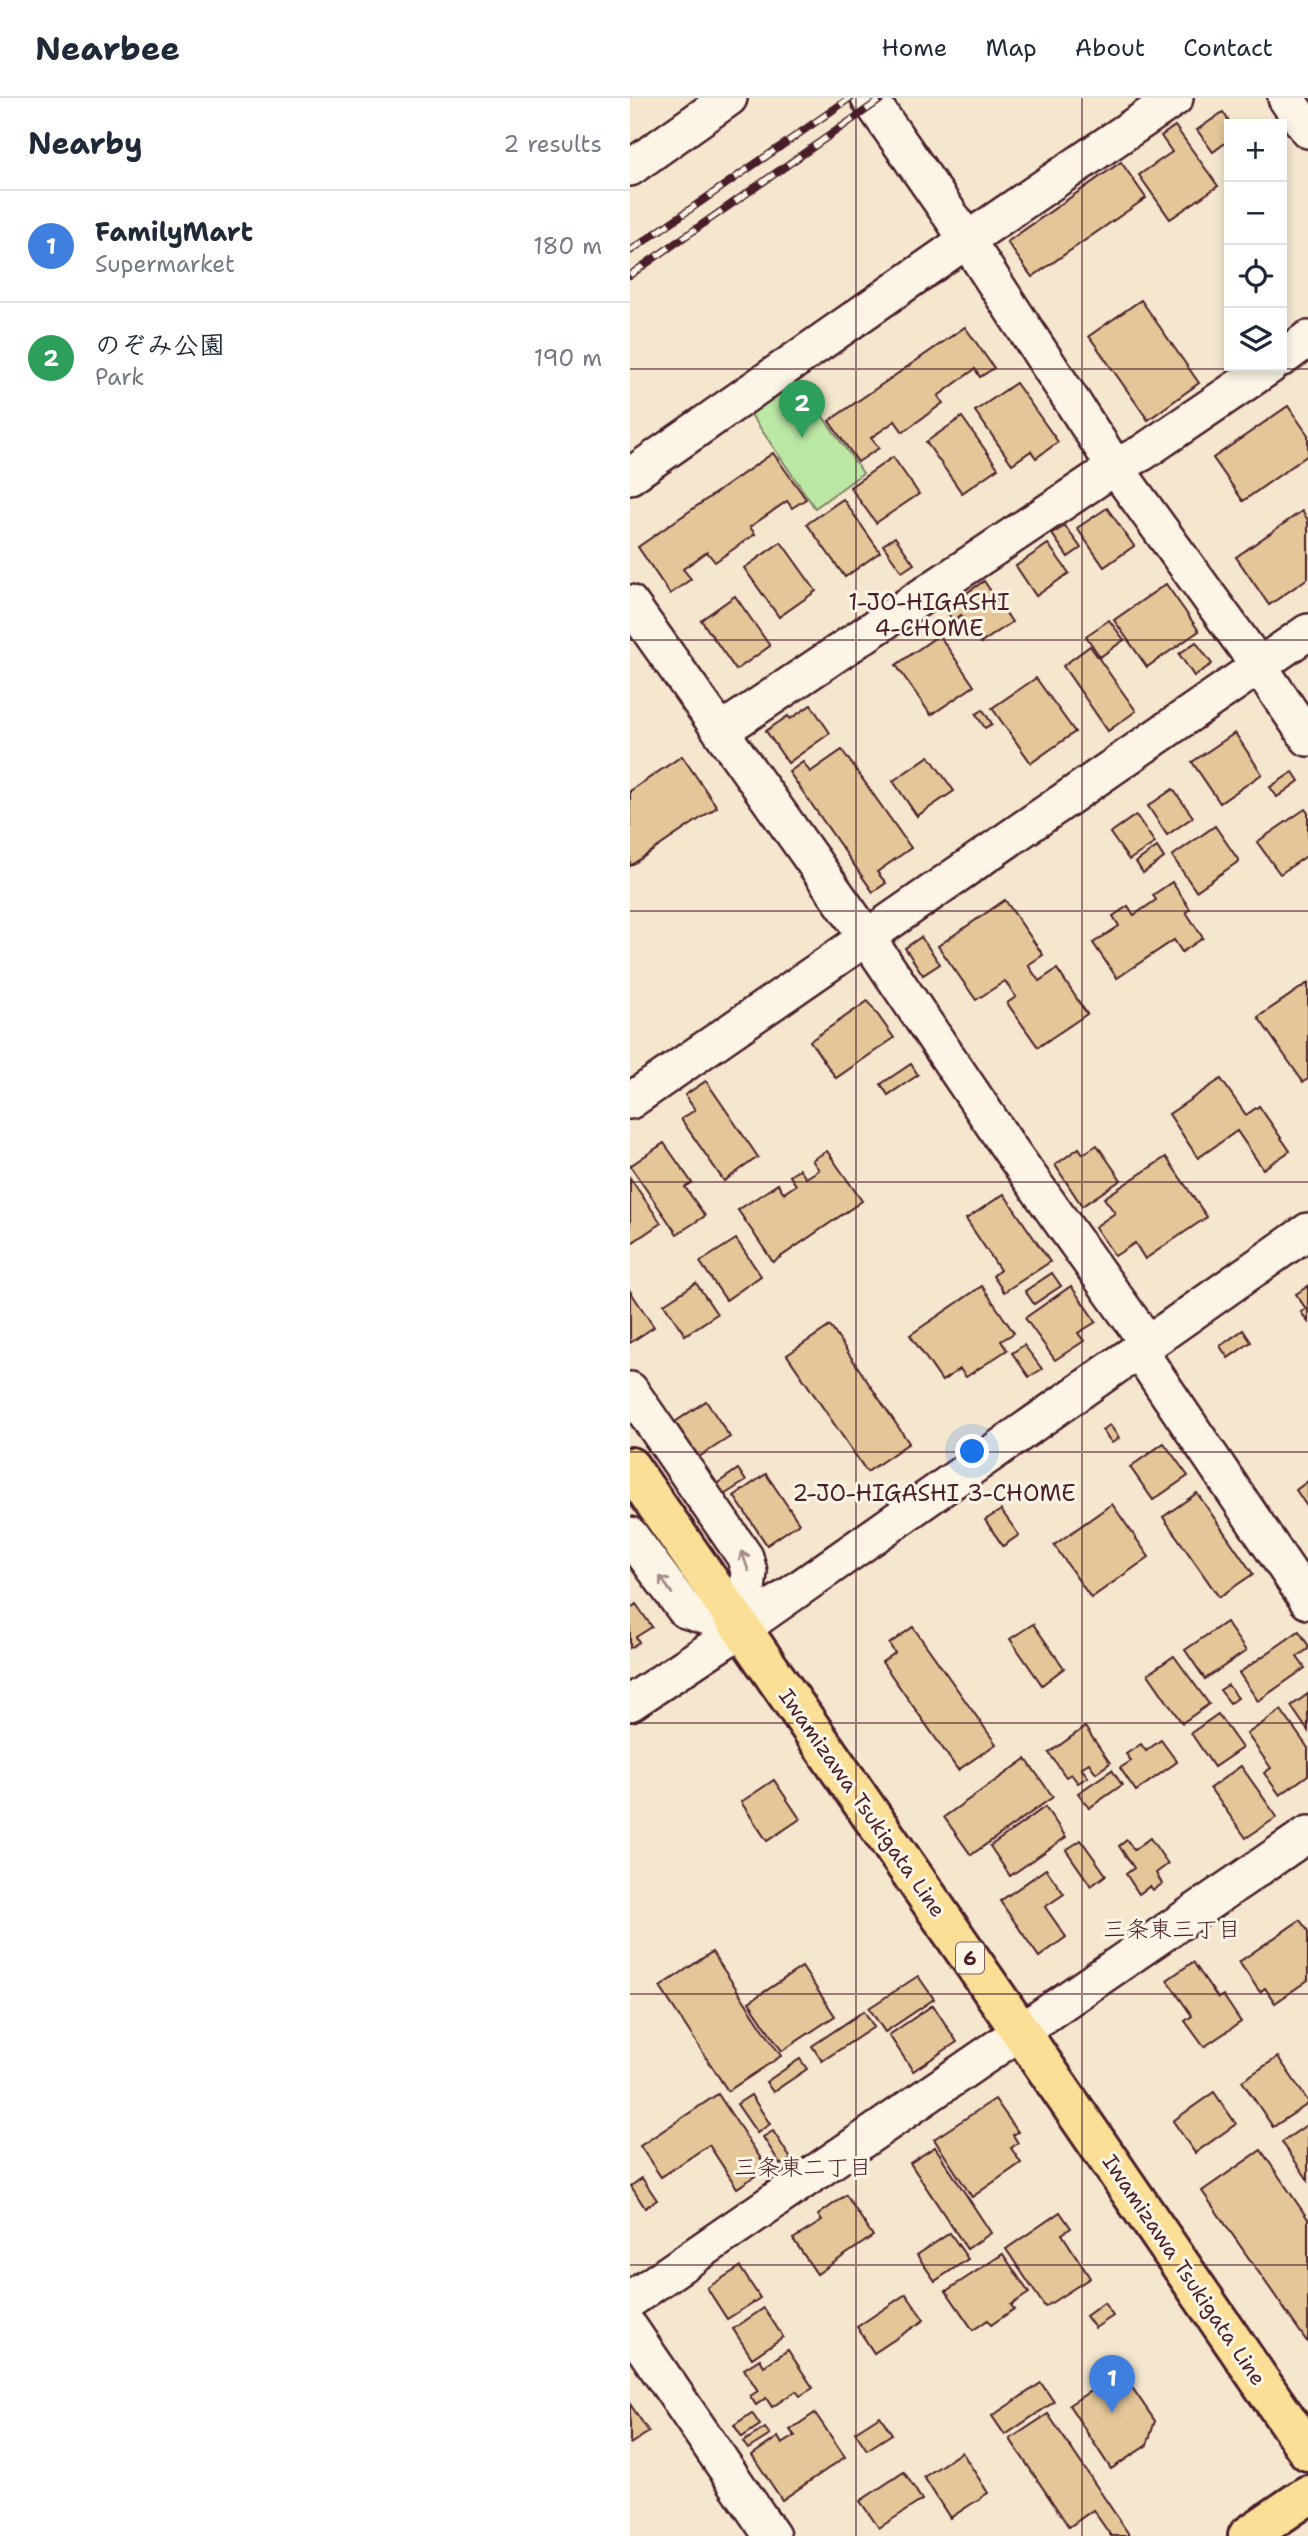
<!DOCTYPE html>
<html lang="en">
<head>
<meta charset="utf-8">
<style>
	:root { --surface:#fff; --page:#f2f2f3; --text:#1f2937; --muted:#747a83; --line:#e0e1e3; --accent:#b45309 }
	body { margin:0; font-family:"Shantell Sans","Klee One",sans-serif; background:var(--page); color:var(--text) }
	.controls { position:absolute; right:21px; top:21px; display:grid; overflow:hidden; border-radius:0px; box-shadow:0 4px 10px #0003 }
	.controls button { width:63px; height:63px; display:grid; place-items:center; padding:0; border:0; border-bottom:2px solid var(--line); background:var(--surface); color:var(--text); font:35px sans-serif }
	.you { position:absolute; left:343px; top:1354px; width:24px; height:24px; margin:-18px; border:5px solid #fff; border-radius:50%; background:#1a73e8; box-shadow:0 0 0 10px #1a73e833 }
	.badge { display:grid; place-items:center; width:46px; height:46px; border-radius:50%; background:var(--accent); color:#fff; font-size:23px; font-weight:700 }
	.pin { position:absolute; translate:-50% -58px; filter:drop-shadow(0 2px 4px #0008) }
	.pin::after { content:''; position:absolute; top:37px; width:24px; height:21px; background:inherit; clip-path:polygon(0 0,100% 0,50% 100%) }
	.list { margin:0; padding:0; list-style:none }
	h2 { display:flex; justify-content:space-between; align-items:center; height:91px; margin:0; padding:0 28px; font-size:30px }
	h2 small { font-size:23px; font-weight:400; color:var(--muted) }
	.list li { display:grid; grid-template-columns:46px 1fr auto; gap:21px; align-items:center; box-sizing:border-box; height:112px; padding:0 28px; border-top:2px solid var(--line) }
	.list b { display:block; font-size:26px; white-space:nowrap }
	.list p { margin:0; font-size:23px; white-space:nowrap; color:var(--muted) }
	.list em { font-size:23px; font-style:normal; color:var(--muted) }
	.icon { flex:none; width:38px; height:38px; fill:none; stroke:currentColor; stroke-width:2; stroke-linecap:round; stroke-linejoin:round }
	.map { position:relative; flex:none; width:678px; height:2438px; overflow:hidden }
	header { display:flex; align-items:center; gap:42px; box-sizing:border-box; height:98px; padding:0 35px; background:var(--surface); border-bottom:2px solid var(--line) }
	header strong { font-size:33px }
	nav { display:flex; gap:38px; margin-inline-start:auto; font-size:24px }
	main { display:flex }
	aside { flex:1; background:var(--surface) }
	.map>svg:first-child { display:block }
	.green { fill:#bce8a6; stroke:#838468; stroke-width:2 }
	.building { fill:#e4c798; stroke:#4a1f2b; stroke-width:2 }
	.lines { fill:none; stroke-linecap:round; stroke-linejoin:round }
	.minor-casing { stroke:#4a1f2b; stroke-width:40 }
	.major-casing { stroke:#4a1f2b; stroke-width:44 }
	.minor { stroke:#fcf5e5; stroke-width:35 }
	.major { stroke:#fbdf96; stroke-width:38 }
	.rail-casing { stroke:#4a1f2b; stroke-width:8 }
	.rail { stroke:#fcf5e5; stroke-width:5; stroke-dasharray:16; stroke-linecap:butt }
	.oneway { stroke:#a38a88 }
	.grid { fill:none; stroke:#4a1f2b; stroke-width:2; stroke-opacity:0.55 }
	.labels { text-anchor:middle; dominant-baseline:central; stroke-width:6; stroke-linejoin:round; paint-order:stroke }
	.shield { fill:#fcf5e5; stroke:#7f5f63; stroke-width:2 }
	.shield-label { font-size:19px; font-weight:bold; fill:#4a1f2b }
	.street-label { font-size:21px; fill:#4a1f2b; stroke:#fcf5e5 }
	.neighbourhood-label { font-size:23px; fill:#4a1f2b; stroke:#fcf5e5 }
</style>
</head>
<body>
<header>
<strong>Nearbee</strong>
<nav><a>Home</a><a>Map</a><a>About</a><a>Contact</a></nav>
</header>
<main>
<aside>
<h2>Nearby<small>2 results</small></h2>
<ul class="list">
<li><span class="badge" style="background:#3f7fe0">1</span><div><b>FamilyMart</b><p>Supermarket</p></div><em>180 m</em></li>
<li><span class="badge" style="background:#2e9e5b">2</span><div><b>のぞみ公園</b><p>Park</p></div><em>190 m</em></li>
</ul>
</aside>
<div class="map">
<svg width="678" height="2438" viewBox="0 0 678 2438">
	<rect width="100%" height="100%" fill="#f5e7ce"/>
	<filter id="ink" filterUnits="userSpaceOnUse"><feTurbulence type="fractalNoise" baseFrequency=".0143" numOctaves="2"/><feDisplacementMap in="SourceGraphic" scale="14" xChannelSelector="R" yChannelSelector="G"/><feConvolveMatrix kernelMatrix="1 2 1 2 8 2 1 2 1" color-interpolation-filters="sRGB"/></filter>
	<g filter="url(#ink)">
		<polygon class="green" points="159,271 233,375 185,410 113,305"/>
		<g class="building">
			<polygon points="593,14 601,26 599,26 599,42 583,54 567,32"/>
			<polygon points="545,28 588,88 540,121 509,77 542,54 531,38"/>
			<polygon points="491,64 516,100 402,179 377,144"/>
			<polygon points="511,202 569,285 518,322 459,238"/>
			<polygon points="335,229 364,270 350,279 345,271 308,298 313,305 273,334 265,323 241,340 249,350 228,364 199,323"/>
			<polygon points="386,285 428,344 406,360 401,353 382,366 345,313"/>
			<polygon points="658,308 678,337 678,357 613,403 583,360"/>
			<polygon points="332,319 368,370 332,395 296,344"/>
			<polygon points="143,355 176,401 162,410 157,403 120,429 125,436 85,464 77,454 53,471 61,481 40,496 8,449"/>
			<polygon points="263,359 289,396 246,425 220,389"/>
			<polygon points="213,401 250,454 215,479 177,426"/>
			<polygon points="477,410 504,448 474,469 447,430"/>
			<polygon points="672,413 678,422 678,480 639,507 606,459"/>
			<polygon points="435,428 451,450 438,459 422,436"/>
			<polygon points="265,439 284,466 272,474 253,447"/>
			<polygon points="151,444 186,493 149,519 114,470"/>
			<polygon points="418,446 439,475 406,498 386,468"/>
			<polygon points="354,483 382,524 351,545 331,517 323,523 315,510"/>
			<polygon points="536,486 569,533 517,569 484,522"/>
			<polygon points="105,498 140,548 106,572 71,522"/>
			<polygon points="479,522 494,542 470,559 456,538"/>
			<polygon points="309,537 344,588 301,617 266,567"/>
			<polygon points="566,544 582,566 564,578 549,556"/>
			<polygon points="460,548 506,613 478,633 433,568"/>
			<polygon points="406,580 445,634 401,665 362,610"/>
			<polygon points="181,607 200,635 158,665 136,633 158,618 160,621"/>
			<polygon points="353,612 362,626 355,630 346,616"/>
			<polygon points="605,635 632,676 590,705 562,664"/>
			<polygon points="212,652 281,750 247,774 256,785 243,794 159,674 173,664 180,674"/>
			<polygon points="52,658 87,709 0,768 0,693"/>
			<polygon points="299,658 324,693 287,718 263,683"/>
			<polygon points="663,674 669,683 647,699 640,689"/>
			<polygon points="543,691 563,719 537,737 518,708"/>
			<polygon points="675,711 678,715 678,757 650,776 627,744"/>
			<polygon points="506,717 525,745 499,762 480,735"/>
			<polygon points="585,728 609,763 566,793 542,758"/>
			<polygon points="527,749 534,760 513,775 506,764"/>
			<polygon points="542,784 560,811 556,814 573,840 552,854 544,842 487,880 463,845 489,828 483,818 498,808 504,817 526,802 523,797"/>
			<polygon points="375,802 413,857 398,867 409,883 427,871 457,916 408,949 377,905 386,899 375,883 346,902 308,848"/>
			<polygon points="291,839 310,866 293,877 275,850"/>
			<polygon points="678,885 678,981 673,984 628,919"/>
			<polygon points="238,903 264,940 206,980 180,943"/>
			<polygon points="281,966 288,977 258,997 251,986"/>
			<polygon points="591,981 616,1017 629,1008 660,1053 633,1071 607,1033 568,1060 539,1016"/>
			<polygon points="76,983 128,1059 94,1083 51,1021 65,1012 55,997"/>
			<polygon points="34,1045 62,1085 55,1089 75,1118 47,1136 0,1068"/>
			<polygon points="467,1047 491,1082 452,1108 425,1067 449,1050 453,1056"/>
			<polygon points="197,1053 232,1103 143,1164 108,1112 148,1086 154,1095 166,1087 160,1078 169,1071 176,1080 189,1072 182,1062"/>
			<polygon points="536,1059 577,1119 515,1161 505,1145 485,1158 465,1129 485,1115 474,1100"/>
			<polygon points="0,1080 31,1125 0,1146"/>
			<polygon points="374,1096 420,1164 374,1194 363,1178 370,1172 336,1121"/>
			<polygon points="106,1141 131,1178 96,1202 70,1164"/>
			<polygon points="422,1175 431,1188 404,1206 395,1193"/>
			<polygon points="66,1185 87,1216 55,1237 34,1206"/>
			<polygon points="352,1188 384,1235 371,1243 377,1252 336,1279 330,1271 312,1283 280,1237"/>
			<polygon points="441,1188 466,1224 448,1235 454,1243 425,1262 395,1220"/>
			<polygon points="678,1188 678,1224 671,1214 676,1211 666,1196"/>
			<polygon points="0,1193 24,1229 0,1245"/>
			<polygon points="200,1228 279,1345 237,1374 157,1257"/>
			<polygon points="613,1232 621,1244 598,1260 590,1248"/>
			<polygon points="394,1247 412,1271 399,1279 382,1255"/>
			<polygon points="76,1303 100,1339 69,1359 45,1324"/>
			<polygon points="480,1327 489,1340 482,1345 472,1332"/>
			<polygon points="534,1345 558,1378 523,1402 500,1369"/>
			<polygon points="108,1371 116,1383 92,1398 85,1387"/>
			<polygon points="136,1376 169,1425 137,1447 104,1398"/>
			<polygon points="678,1383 678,1410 666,1392"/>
			<polygon points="567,1395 623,1476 589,1499 533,1419"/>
			<polygon points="482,1406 519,1459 461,1500 424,1447"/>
			<polygon points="371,1412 389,1437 373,1448 355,1422"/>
			<polygon points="6,1506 22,1529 6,1539 9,1544 0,1550 0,1511"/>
			<polygon points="596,1524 616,1553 575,1581 555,1552"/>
			<polygon points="403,1526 434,1570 412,1587 380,1541"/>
			<polygon points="283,1529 366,1646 328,1672 252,1564 265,1555 259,1546"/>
			<polygon points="669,1533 678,1547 678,1551 667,1559 675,1570 628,1603 609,1575"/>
			<polygon points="544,1558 579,1606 552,1625 518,1576"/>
			<polygon points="598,1587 608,1600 600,1605 590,1592"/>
			<polygon points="678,1596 678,1633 661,1608"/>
			<polygon points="651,1612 678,1650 678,1677 650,1697 634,1675 641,1670 617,1636"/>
			<polygon points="588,1616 612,1650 584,1669 561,1635"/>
			<polygon points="455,1629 480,1665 466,1675 459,1665 451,1670 458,1679 448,1685 441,1676 436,1679 419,1655"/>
			<polygon points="531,1642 547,1664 506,1693 490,1670 501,1663 496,1656 511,1646 516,1653"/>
			<polygon points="396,1661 423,1699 341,1757 314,1719"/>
			<polygon points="611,1668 647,1719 616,1740 580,1690"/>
			<polygon points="482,1672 492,1687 459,1710 448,1695"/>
			<polygon points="144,1682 170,1721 137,1743 111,1704"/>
			<polygon points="415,1709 436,1739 380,1778 360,1748"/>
			<polygon points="520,1740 538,1766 526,1775 532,1786 523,1792 520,1788 509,1796 496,1776 504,1770 489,1748 497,1742 504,1752"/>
			<polygon points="451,1742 476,1777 461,1788 436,1752"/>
			<polygon points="416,1771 434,1796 415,1809 436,1839 409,1859 370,1803"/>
			<polygon points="670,1822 678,1833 678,1882 645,1905 635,1890 630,1894 609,1864"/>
			<polygon points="82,1854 151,1958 98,1993 30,1889"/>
			<polygon points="563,1864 588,1900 593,1897 611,1924 574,1949 555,1923 562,1918 537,1882"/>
			<polygon points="172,1869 205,1918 152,1953 119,1904"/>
			<polygon points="288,1878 304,1901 255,1934 239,1910"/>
			<polygon points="303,1907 327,1944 283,1973 259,1937"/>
			<polygon points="234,1913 244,1929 192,1963 182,1948"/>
			<polygon points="648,1959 678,2003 678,2006 643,2029 612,1983"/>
			<polygon points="170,1961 177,1971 143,1994 136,1984"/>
			<polygon points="584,1994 606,2026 565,2055 543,2023"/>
			<polygon points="88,1996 137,2070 107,2090 79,2047 31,2079 10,2048"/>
			<polygon points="121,1997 140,2026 127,2035 107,2006"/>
			<polygon points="365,2001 388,2034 383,2037 388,2045 381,2050 391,2065 342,2099 304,2041"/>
			<polygon points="678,2026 678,2082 652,2044"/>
			<polygon points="143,2033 161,2061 151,2067 133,2039"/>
			<polygon points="305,2049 361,2135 337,2151 280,2065"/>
			<polygon points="631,2052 678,2121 678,2245 572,2093"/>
			<polygon points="12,2080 27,2102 15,2110 1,2088"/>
			<polygon points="216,2097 243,2138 187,2176 163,2141 192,2123 188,2117"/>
			<polygon points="430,2114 441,2130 432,2136 460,2180 415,2209 376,2151"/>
			<polygon points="320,2135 338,2161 305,2183 287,2157"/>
			<polygon points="373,2156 399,2195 381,2207 384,2211 361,2227 358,2222 343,2232 316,2193"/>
			<polygon points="110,2169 130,2200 97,2221 77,2190"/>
			<polygon points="276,2196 294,2222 244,2255 227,2229"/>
			<polygon points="474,2205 483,2218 465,2230 456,2218"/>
			<polygon points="134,2210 153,2239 122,2260 103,2231"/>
			<polygon points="158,2252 183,2290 170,2298 166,2293 142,2309 136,2300 126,2307 120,2298 128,2293 114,2271 130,2261 134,2268"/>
			<polygon points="486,2266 525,2323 517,2347 481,2371 439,2307 468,2288 464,2281"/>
			<polygon points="411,2285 424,2304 375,2337 362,2318"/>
			<polygon points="0,2306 19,2334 0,2346"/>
			<polygon points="122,2315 130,2327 112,2339 104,2327"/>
			<polygon points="185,2315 215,2359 152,2402 122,2357 148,2339 152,2346 165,2338 160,2332"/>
			<polygon points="418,2316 500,2438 481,2438 463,2412 439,2429 380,2341"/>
			<polygon points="250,2318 262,2336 237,2352 225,2334"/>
			<polygon points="135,2330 140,2337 118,2351 113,2344"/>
			<polygon points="332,2354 358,2395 320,2420 294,2379"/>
			<polygon points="274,2374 292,2402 249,2430 230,2403"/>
		</g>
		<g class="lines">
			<defs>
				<g id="minor">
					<polyline points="239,0 323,121 485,369 629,568 678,640"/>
					<polyline points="656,0 678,32"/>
					<polyline points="0,70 99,0"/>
					<polyline points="652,260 678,241"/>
					<polyline points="0,378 337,142 545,0"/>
					<polyline points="0,505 236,838 381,1053 517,1244"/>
					<polyline points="91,633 485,369 512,355 640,268"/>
					<polyline points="0,1003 678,534"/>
					<polyline points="508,1251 678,1503"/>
					<polyline points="0,1292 115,1459 119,1474 113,1530"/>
					<polyline points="0,1437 55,1512 113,1530"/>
					<polyline points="0,1605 113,1530 678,1133"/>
					<polyline points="0,2202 678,1736"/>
					<polyline points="0,2230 142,2438"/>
				</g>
				<g id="major">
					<polyline points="0,1369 391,1934 678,2353"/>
					<polyline points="618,2438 678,2397"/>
				</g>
			</defs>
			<use href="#minor" class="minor-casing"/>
			<use href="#major" class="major-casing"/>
			<use href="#minor" class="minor"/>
			<use href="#major" class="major"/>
			<defs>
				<g id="rail">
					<polyline points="0,153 220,0"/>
					<polyline points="0,177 253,0"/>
				</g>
			</defs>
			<use href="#rail" class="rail-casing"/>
			<use href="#rail" class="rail"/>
		</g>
		<defs><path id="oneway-shaft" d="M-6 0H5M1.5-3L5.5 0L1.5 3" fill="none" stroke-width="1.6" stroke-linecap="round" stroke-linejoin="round" transform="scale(1.75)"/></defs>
		<g class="oneway">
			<use href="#oneway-shaft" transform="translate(115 1463) rotate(-110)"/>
			<use href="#oneway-shaft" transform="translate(36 1487) rotate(-125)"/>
		</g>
	</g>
	<path class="grid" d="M 226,0 L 226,2438M 452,0 L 452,2438M 0,271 L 678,271M 0,542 L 678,542M 0,813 L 678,813M 0,1084 L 678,1084M 0,1354 L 678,1354M 0,1625 L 678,1625M 0,1896 L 678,1896M 0,2167 L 678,2167"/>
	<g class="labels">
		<rect class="shield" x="326" y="1844.5" width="28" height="31" rx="5"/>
		<g class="shield-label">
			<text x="340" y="1860">6</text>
		</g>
		<g class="street-label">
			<text transform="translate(232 1705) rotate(55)">Iwamizawa Tsukigata Line</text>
			<text transform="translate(554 2172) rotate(56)">Iwamizawa Tsukigata Line</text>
		</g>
		<g class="neighbourhood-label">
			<text x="299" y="504">1-JO-HIGASHI<tspan x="299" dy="26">4-CHOME</tspan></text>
			<text x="304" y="1395">2-JO-HIGASHI 3-CHOME</text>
			<text x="542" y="1831">三条東三丁目</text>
			<text x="173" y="2069">三条東二丁目</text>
		</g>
	</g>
</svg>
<div class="controls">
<button>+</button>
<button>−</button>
<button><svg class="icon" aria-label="locate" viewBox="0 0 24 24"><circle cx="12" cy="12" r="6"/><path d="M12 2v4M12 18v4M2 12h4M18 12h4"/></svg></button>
<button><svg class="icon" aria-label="layers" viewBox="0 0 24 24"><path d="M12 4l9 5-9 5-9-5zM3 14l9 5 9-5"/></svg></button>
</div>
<div class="you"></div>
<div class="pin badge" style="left:482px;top:2315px;background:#3f7fe0">1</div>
<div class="pin badge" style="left:172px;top:340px;background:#2e9e5b">2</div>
</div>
</main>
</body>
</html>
